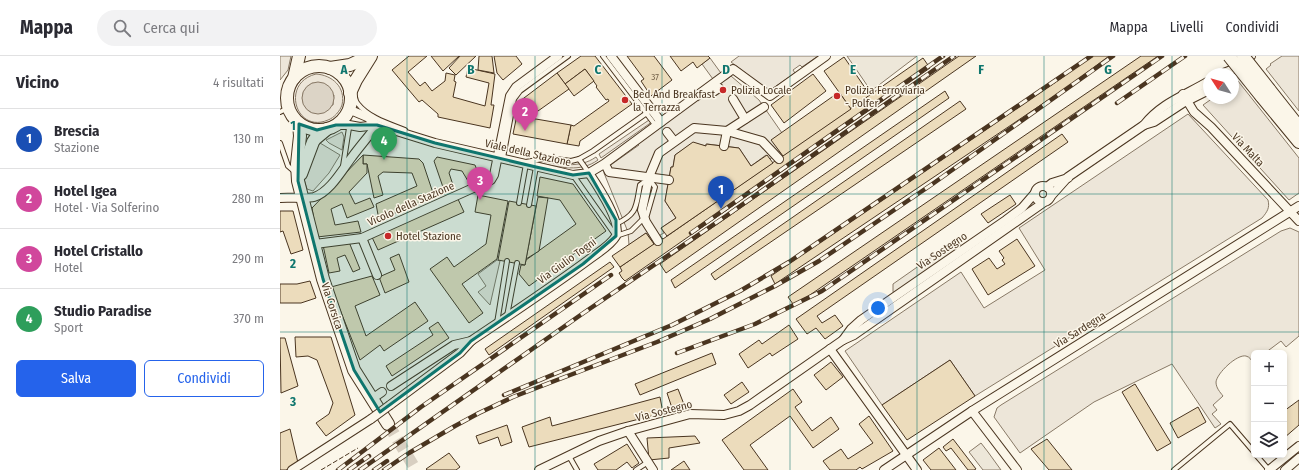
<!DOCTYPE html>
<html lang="it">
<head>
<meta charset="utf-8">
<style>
	:root { --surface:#fff; --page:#f2f2f3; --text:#2b2b33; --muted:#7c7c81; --line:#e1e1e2; --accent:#2563eb }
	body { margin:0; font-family:"Fira Sans Condensed",sans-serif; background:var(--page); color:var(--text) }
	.controls { position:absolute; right:12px; bottom:12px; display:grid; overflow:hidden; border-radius:6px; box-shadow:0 2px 6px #0003 }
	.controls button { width:36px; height:36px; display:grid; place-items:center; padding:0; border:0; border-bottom:1px solid var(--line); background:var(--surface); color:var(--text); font:20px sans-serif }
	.compass { position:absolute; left:923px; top:12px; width:36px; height:36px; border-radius:50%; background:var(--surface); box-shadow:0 2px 6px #0003; rotate:306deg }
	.you { position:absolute; left:598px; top:252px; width:14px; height:14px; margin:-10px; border:3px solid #fff; border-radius:50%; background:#1a73e8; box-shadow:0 0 0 6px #1a73e833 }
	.badge { display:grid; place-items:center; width:26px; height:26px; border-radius:50%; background:var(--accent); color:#fff; font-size:13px; font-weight:700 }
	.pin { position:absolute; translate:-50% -33px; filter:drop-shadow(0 1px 2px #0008) }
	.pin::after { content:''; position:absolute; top:21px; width:14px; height:12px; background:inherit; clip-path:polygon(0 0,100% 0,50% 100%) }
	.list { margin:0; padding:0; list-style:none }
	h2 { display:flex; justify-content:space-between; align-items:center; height:52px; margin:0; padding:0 16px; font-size:17px }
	h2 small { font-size:13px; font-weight:400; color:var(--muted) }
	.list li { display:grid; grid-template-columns:26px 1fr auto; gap:12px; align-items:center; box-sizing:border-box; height:60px; padding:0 16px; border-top:1px solid var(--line) }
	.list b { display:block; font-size:15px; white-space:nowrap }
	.list p { margin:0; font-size:13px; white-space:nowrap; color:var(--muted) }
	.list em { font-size:13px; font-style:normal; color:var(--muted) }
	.actions { display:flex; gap:8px; padding:12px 16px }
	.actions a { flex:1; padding:9px 0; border:1px solid var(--accent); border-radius:6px; text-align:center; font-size:14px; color:var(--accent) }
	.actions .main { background:var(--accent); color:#fff }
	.icon { flex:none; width:22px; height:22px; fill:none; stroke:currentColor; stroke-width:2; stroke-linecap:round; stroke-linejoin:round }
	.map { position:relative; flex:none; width:1019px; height:414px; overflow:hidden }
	header { display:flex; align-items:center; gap:24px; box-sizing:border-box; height:56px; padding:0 20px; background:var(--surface); border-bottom:1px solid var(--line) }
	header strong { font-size:19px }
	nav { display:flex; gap:22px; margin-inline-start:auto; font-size:14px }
	.search { width:280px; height:36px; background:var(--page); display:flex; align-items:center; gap:10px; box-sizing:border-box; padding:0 14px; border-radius:22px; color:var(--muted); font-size:15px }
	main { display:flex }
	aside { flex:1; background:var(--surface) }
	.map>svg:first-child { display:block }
	.green { fill:#ede6d9; stroke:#887966; fill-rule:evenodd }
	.parking { fill:#ede7d9; stroke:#887966 }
	.water { fill:#dcd4c6; stroke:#887966 }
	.building { fill:#ecdcbc; stroke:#4a3520 }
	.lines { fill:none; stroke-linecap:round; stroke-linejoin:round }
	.secondary-tunnel { stroke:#d8cfc1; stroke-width:12; stroke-dasharray:12 6; stroke-linecap:butt }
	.lane-casing { stroke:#4a3520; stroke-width:6 }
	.street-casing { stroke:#4a3520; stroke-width:10 }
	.secondary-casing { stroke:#4a3520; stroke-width:14 }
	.lane { stroke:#fbf6e9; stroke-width:4 }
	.street { stroke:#fbf6e9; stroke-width:8 }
	.secondary { stroke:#fbf6e9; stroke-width:12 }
	.rail-casing { stroke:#4a3520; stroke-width:4.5 }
	.rail { stroke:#fbf6e9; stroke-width:3; stroke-dasharray:9; stroke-linecap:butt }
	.street-bridge-casing { stroke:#4a3520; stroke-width:10; stroke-linecap:butt }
	.secondary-bridge-casing { stroke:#4a3520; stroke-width:14; stroke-linecap:butt }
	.street-bridge { stroke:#fbf6e9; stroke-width:8 }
	.secondary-bridge { stroke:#fbf6e9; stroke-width:12 }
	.fence { stroke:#4a3520; stroke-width:1; stroke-dasharray:5 2; stroke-linecap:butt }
	.marked { fill:#0f766e; fill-opacity:0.2; stroke:#0f766e; stroke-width:3; stroke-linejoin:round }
	.grid { fill:none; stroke:#0f766e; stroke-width:1; stroke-opacity:0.55 }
	.poi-dot { fill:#c62828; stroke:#fbf6e9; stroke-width:1.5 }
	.labels { text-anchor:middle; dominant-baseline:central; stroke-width:3; stroke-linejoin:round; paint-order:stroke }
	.number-label { font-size:9px; fill:#725f47 }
	.poi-label { font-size:11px; fill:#4a3520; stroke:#fbf6e9; text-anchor:start }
	.street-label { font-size:11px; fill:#4a3520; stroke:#fbf6e9 }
	.grid-label { font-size:13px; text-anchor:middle; font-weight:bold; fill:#0f766e; stroke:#fbf6e9; stroke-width:3; stroke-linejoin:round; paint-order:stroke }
</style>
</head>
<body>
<header>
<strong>Mappa</strong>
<div class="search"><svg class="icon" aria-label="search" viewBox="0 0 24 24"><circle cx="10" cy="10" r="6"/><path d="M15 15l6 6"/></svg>Cerca qui</div>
<nav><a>Mappa</a><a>Livelli</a><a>Condividi</a></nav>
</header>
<main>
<aside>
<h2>Vicino<small>4 risultati</small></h2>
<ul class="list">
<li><span class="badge" style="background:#1a4fb4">1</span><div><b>Brescia</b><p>Stazione</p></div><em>130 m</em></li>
<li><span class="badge" style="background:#d1479c">2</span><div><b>Hotel Igea</b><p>Hotel · Via Solferino</p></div><em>280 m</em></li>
<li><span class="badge" style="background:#d1479c">3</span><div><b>Hotel Cristallo</b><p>Hotel</p></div><em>290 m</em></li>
<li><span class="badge" style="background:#2e9e5b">4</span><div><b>Studio Paradise</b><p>Sport</p></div><em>370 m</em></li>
</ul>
<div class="actions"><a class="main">Salva</a><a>Condividi</a></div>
</aside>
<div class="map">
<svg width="1019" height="414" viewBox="0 0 1019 414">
	<rect width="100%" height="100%" fill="#fbf6e9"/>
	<g class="green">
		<polygon points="0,0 11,0 8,14 0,24"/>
		<polygon points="459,0 538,0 522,11 520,9 513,14 515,17 489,35 451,6"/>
		<polygon points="1002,0 1019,0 1019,55 986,13 991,9 990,8"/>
		<path d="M 36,18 C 52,19 66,31 62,49 C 60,55 54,62 48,64 C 16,78 0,27 36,18 ZM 33,27 L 54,39 L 53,49 L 30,56 C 19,47 20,33 33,27 Z"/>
		<polygon points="958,25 1019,102 1019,137 1009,144 923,49 933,42 953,42 953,28"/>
		<path d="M 908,58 L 988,144 C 990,152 987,156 982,162 L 695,340 L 670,304 L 602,349 L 565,295 L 681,216 L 704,252 L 765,214 L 739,172 Z"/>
		<polygon points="369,64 371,66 369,68 321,102 319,98"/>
		<polygon points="62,76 64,81 62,94 49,87 46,84"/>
		<polygon points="40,87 60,99 49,117 33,135 27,133 24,123 34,91"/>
		<path d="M 316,101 L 318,104 C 300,117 280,111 260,107 L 260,105 C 280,108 299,113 316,101 Z"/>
		<path d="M 1010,172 L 1019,176 L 1019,280 L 1006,291 L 1001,285 L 985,297 L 974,297 L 973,306 C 971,304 970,301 966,300 C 957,298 937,317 936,326 C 936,332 940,336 943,340 L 933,349 L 937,354 L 932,358 L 941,368 L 935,372 L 892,308 L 814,346 L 740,397 L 714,361 L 717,352 L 721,349 L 1001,175 Z"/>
		<polygon points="217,204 220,205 210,249 198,236 206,230 198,218"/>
	</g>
	<g class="parking">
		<polygon points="567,0 637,0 591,35"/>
		<polygon points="430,2 446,24 451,20 479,44 502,77 492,84 503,100 497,104 494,100 490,103 486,99 471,110 459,92 427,88 426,90 413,87 395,99 393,111 391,111 385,145 396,162 381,172 384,177 380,179 382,182 374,188 366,177 349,189 348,176 324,117 325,113 359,89 355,87 418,40 418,45 438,30 422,8"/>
		<polygon points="673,186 680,188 683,191 614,239 613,235 613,228"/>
		<polygon points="701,387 708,396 721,414 703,414 689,396"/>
	</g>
	<circle class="water" cx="38" cy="42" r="16"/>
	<g class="building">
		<polygon points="129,0 147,0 128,16 140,30 145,26 152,35 165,25 166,17 175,19 174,25 176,26 173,41 205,50 209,27 186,21 188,12 215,18 211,49 214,49 210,72 158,61 158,58 142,44 139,46 112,14"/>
		<polygon points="151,0 179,0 163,15"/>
		<polygon points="180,0 196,0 176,19 169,12"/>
		<polygon points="199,0 212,0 214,17 198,14"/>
		<polygon points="214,0 236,0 242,8 223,24 217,17"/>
		<polygon points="301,0 315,0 352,48 300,85 299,90 287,88 291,69 294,70 329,45 328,43 326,44 316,31 317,30 305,13 285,28 277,17"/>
		<polygon points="347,0 374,0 392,24 371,40 361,25 364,23"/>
		<polygon points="390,0 428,0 430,2 417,12 413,6 401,15"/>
		<polygon points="679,0 696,0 386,217 380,208"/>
		<polygon points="811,0 829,0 789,30 495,228 491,220 783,21"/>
		<polygon points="861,0 878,0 527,241 513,248 508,241"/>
		<polygon points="564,1 590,39 571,53 544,15"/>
		<polygon points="643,2 650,12 345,225 342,222 339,217 342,215 340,211 382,182 383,183"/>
		<polygon points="305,13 314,25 294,40 285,28"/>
		<polygon points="277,17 289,33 258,55 239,51 240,45"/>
		<polygon points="533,18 546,35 504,67 491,49"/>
		<polygon points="665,35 669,42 395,232 391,224"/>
		<polygon points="559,36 571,53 503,100 491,84"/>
		<polygon points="680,45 686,53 435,224 431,218"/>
		<polygon points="243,52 251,54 250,62 291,69 287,88 233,78 237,59 241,60"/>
		<polygon points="782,78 788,86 537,260 542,267 555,259 563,270 545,283 536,272 527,278 516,263"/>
		<polygon points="413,86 426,90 426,88 459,92 471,110 487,99 493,107 387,180 381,172 396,162 385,145 391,111 393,111 395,99"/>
		<polygon points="83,99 139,103 143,107 154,140 99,164 96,148 137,130 132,117 103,116 98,120 103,139 94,142 87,108 83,108"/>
		<polygon points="83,99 83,108 87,108 87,117 69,136 75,148 90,142 94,151 67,162 62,148 51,153 55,169 78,165 81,176 37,181 32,152"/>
		<polygon points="157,101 195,109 199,119 188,125 182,115 171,113 169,117 174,132 165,137 154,105"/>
		<polygon points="260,121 293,128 326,175 249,230 239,218 241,209 245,209 246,204 296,168 280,144 257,140"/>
		<polygon points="198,139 228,145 217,203 182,228 203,257 189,267 150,213 167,201 174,211 206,188 211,159 195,156"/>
		<polygon points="730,139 736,148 708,167 701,158"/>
		<polygon points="177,141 184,156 98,194 91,179"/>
		<polygon points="258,141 268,142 259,195 246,203"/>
		<polygon points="229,145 256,150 245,209 218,204"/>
		<polygon points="0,155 13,155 23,194 11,198 3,175 0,176"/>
		<polygon points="366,177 374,188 340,211 332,200"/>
		<polygon points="737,183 755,210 708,239 692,213 709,202 717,213 725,208 722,204 724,202 719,195"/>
		<polygon points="69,186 80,213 73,216 65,199 57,202 60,215 49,217 43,189"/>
		<polygon points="119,198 129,226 105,237 99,221 115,214 110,202"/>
		<polygon points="330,206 334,211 209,299 205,293"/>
		<polygon points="92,220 100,239 75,250 86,280 135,246 148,265 104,295 100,289 80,304 51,231"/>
		<polygon points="30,225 36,242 21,247 0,247 0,228 17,228"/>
		<polygon points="158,266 169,282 112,320 106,310 153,279 149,272"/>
		<polygon points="509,269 518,283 492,300 490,297 468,312 459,298 479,284 482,288"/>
		<polygon points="15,281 51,281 75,359 46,380 36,367 49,358 53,347 37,304 28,300 16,301"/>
		<polygon points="0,282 5,282 18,330 1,337"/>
		<polygon points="432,297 436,308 360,339 355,328"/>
		<polygon points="670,304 695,340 627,384 602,349"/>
		<polygon points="551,306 563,321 546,334 534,319"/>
		<polygon points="462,326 469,336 451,348 444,339"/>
		<polygon points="855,328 891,387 877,395 842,336"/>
		<polygon points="398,333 405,351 393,355 387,337"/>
		<polygon points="513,333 522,346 515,351 532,375 551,361 559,373 533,392 510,360 470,389 488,414 464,414 442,384"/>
		<polygon points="380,341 383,357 249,391 242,371 270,361 272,370"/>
		<polygon points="1019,344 1019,369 1004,382 1004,355"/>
		<polygon points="918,351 926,366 898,382 890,367"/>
		<polygon points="589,360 613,395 582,413 580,411 576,414 550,414 543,405 561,393 568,403 593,387 579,368"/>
		<polygon points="227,369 232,386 221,390 218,381 199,388 196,380"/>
		<polygon points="10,373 18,407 6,414 0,414 0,377"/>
		<polygon points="415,380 420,387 389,392 389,402 369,404 367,382"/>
		<polygon points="673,383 696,413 694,414 688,414 671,392 666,395 663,391"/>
		<polygon points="767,383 792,414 769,414 751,393"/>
		<polygon points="347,388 359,407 352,412 347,406 336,414 318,414 314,408"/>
		<polygon points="659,392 676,414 651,414 643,404"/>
		<polygon points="169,397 180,411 176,414 147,414 146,413"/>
		<polygon points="404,405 410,414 391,414"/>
	</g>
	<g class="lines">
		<polyline class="secondary-tunnel" points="108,368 136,414"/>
		<defs>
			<g id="lane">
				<polyline points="323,0 376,70"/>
				<path d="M 74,37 C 75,40 75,45 78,48 C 89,62 110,68 125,74"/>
				<polyline points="0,56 8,52"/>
				<polyline points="0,87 8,110 15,116"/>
				<polyline points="223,102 234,43 240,35 288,0"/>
				<polyline points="299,103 309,117"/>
				<polyline points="246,106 268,102 291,105 299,103 313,95 371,54"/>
				<polyline points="63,110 69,72 65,60"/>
				<path d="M 293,119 L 336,180 L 351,175 L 367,159 L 375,131 L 372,127 L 364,126 L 360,129 C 356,150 358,158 336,168"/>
				<polyline points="239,147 246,108"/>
				<polyline points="249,149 256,111"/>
				<polyline points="227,260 237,207"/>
				<polyline points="217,267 227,205"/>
				<polyline points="976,399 989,414"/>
				<polyline points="289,400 297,414"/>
				<polyline points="356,414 368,406"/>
				<polyline points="894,414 950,368 974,396"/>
			</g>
			<g id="street">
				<polyline points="331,0 381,66"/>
				<polyline points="941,18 954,13 971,0"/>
				<polyline points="433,36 439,32"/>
				<polyline points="903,38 914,56 931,71 1019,165"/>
				<polyline points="453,43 465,63"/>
				<polyline points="68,53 87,61 97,69"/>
				<polyline points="56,69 69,69 80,71 97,69 155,87 293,119 309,117 324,108 453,13 490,40 546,0"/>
				<polyline points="864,69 874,66 903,47 929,34"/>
				<polyline points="387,76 394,85"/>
				<polyline points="444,90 447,75 484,51"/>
				<polyline points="327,112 329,116 389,124"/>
				<circle cx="763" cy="138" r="8"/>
				<polyline points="767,131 772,127 788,122"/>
				<path d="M 771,140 L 788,121 L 864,69 C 881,47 906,39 929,25"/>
				<path d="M 0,142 C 8,141 27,143 34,141 C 50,136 62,114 72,101 C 80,90 89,80 97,69"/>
				<polyline points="82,182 97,219"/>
				<polyline points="378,185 366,166 362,154 369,121 379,97 414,72 447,75 482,85 499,103"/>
				<polyline points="35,188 82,182 211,124 214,119 230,40 236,31 278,0"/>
				<polyline points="563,284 571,273 581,264 726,164 742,152 755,137"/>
				<polyline points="550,293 637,414"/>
				<polyline points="111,330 174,289 191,285"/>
				<polyline points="92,343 102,336"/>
				<path d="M 110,349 L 180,297 L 191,285 C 231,258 272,231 311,202 C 319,196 331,189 336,180 C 342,166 317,129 309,117"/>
				<polyline points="692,355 737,414"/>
				<polyline points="348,375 373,414"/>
				<polyline points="12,414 91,363"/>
				<polyline points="259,414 319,385 348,375 410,358 444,359 459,355 470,349 563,284 574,279 763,147"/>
				<polyline points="604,414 692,355 1019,150"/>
				<polyline points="989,414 1019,390"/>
				<polyline points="1005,414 1019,402"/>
			</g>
			<g id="secondary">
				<circle cx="39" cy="42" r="32"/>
				<polyline points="50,12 70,9 89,0"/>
				<polyline points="14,22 19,0"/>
				<polyline points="989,33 1019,71"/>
				<polyline points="70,37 76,24 91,0"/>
				<polyline points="981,40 1019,86"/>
				<polyline points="19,68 20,80 17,108 18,125 43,223 74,314 108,368"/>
				<polyline points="21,118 33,86 35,83 47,73"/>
			</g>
		</defs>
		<use href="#lane" class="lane-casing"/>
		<use href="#street" class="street-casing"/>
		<use href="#secondary" class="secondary-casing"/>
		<use href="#lane" class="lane"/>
		<use href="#street" class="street"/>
		<use href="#secondary" class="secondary"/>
		<defs>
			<g id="rail">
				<polyline points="837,47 905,0"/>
				<polyline points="411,177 663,0"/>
				<polyline points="397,297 475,268 542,235 882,0"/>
				<polyline points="224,339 392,269 460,235 509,206 811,0"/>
				<polyline points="58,414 141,351 331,219"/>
				<polyline points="69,414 89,400"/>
				<polyline points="80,414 302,258 446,160 674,0"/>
				<polyline points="94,414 107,405"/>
				<polyline points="104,414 129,397 175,370 199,357 233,341 277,324 377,286 430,263 495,230 539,205 651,129 833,0"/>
			</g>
		</defs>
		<use href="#rail" class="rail-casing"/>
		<use href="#rail" class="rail"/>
		<defs>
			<polyline id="street-bridge" points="91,363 110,349"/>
			<g id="secondary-bridge">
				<polyline points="949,0 981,40"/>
				<polyline points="963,0 989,33"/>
			</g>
		</defs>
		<use href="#street-bridge" class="street-bridge-casing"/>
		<use href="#secondary-bridge" class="secondary-bridge-casing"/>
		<use href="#street-bridge" class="street-bridge"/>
		<use href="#secondary-bridge" class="secondary-bridge"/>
		<polyline class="fence" points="41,414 78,392"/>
	</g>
	<path class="marked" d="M 19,68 L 37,74 L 56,69 L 97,69 L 155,87 L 256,111 L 293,119 L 309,117 L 336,164 L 336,180 L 303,208 L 191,285 L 180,297 L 100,356 L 74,314 L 43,223 L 18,125 Z"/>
	<path class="grid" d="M 127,0 L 127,414M 255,0 L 255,414M 382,0 L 382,414M 510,0 L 510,414M 637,0 L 637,414M 764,0 L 764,414M 892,0 L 892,414M 0,138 L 1019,138M 0,276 L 1019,276"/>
	<g class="poi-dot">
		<circle cx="443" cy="34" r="4"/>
		<circle cx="557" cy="40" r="4"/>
		<circle cx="345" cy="44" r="4"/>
		<circle cx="108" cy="180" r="4"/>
	</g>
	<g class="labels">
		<g class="number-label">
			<text x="375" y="21">37</text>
		</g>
		<g class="poi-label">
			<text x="451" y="34">Polizia Locale</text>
			<text x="565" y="34">Polizia Ferroviaria<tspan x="565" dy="13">- Polfer</tspan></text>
			<text x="353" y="38">Bed And Breakfast<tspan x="353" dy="13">la Terrazza</tspan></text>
			<text x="116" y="180">Hotel Stazione</text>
		</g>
		<g class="street-label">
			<text transform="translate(968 94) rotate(47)">Via Malta</text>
			<text transform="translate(248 97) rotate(13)">Viale della Stazione</text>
			<text transform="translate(131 148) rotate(-24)">Vicolo della Stazione</text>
			<text transform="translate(662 195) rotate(-34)">Via Sostegno</text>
			<text transform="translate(287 205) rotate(-36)">Via Giulio Togni</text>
			<text transform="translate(52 250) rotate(72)">Via Corsica</text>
			<text transform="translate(800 274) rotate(-32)">Via Sardegna</text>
			<text transform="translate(384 355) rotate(-14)">Via Sostegno</text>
		</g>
	</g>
	<g class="grid-label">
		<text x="64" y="18">A</text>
		<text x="191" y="18">B</text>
		<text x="318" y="18">C</text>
		<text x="446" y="18">D</text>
		<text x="573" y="18">E</text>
		<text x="701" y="18">F</text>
		<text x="828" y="18">G</text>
		<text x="13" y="74">1</text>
		<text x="13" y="212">2</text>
		<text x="13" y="350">3</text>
	</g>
</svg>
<div class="controls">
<button>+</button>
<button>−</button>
<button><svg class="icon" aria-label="layers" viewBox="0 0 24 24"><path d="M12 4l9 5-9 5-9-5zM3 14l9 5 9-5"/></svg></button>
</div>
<svg class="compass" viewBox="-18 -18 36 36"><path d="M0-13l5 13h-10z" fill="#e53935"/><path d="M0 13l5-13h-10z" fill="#7c7c81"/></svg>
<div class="you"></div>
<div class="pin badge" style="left:441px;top:153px;background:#1a4fb4">1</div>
<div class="pin badge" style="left:245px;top:75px;background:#d1479c">2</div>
<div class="pin badge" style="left:200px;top:144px;background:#d1479c">3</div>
<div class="pin badge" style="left:104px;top:104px;background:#2e9e5b">4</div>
</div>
</main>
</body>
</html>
